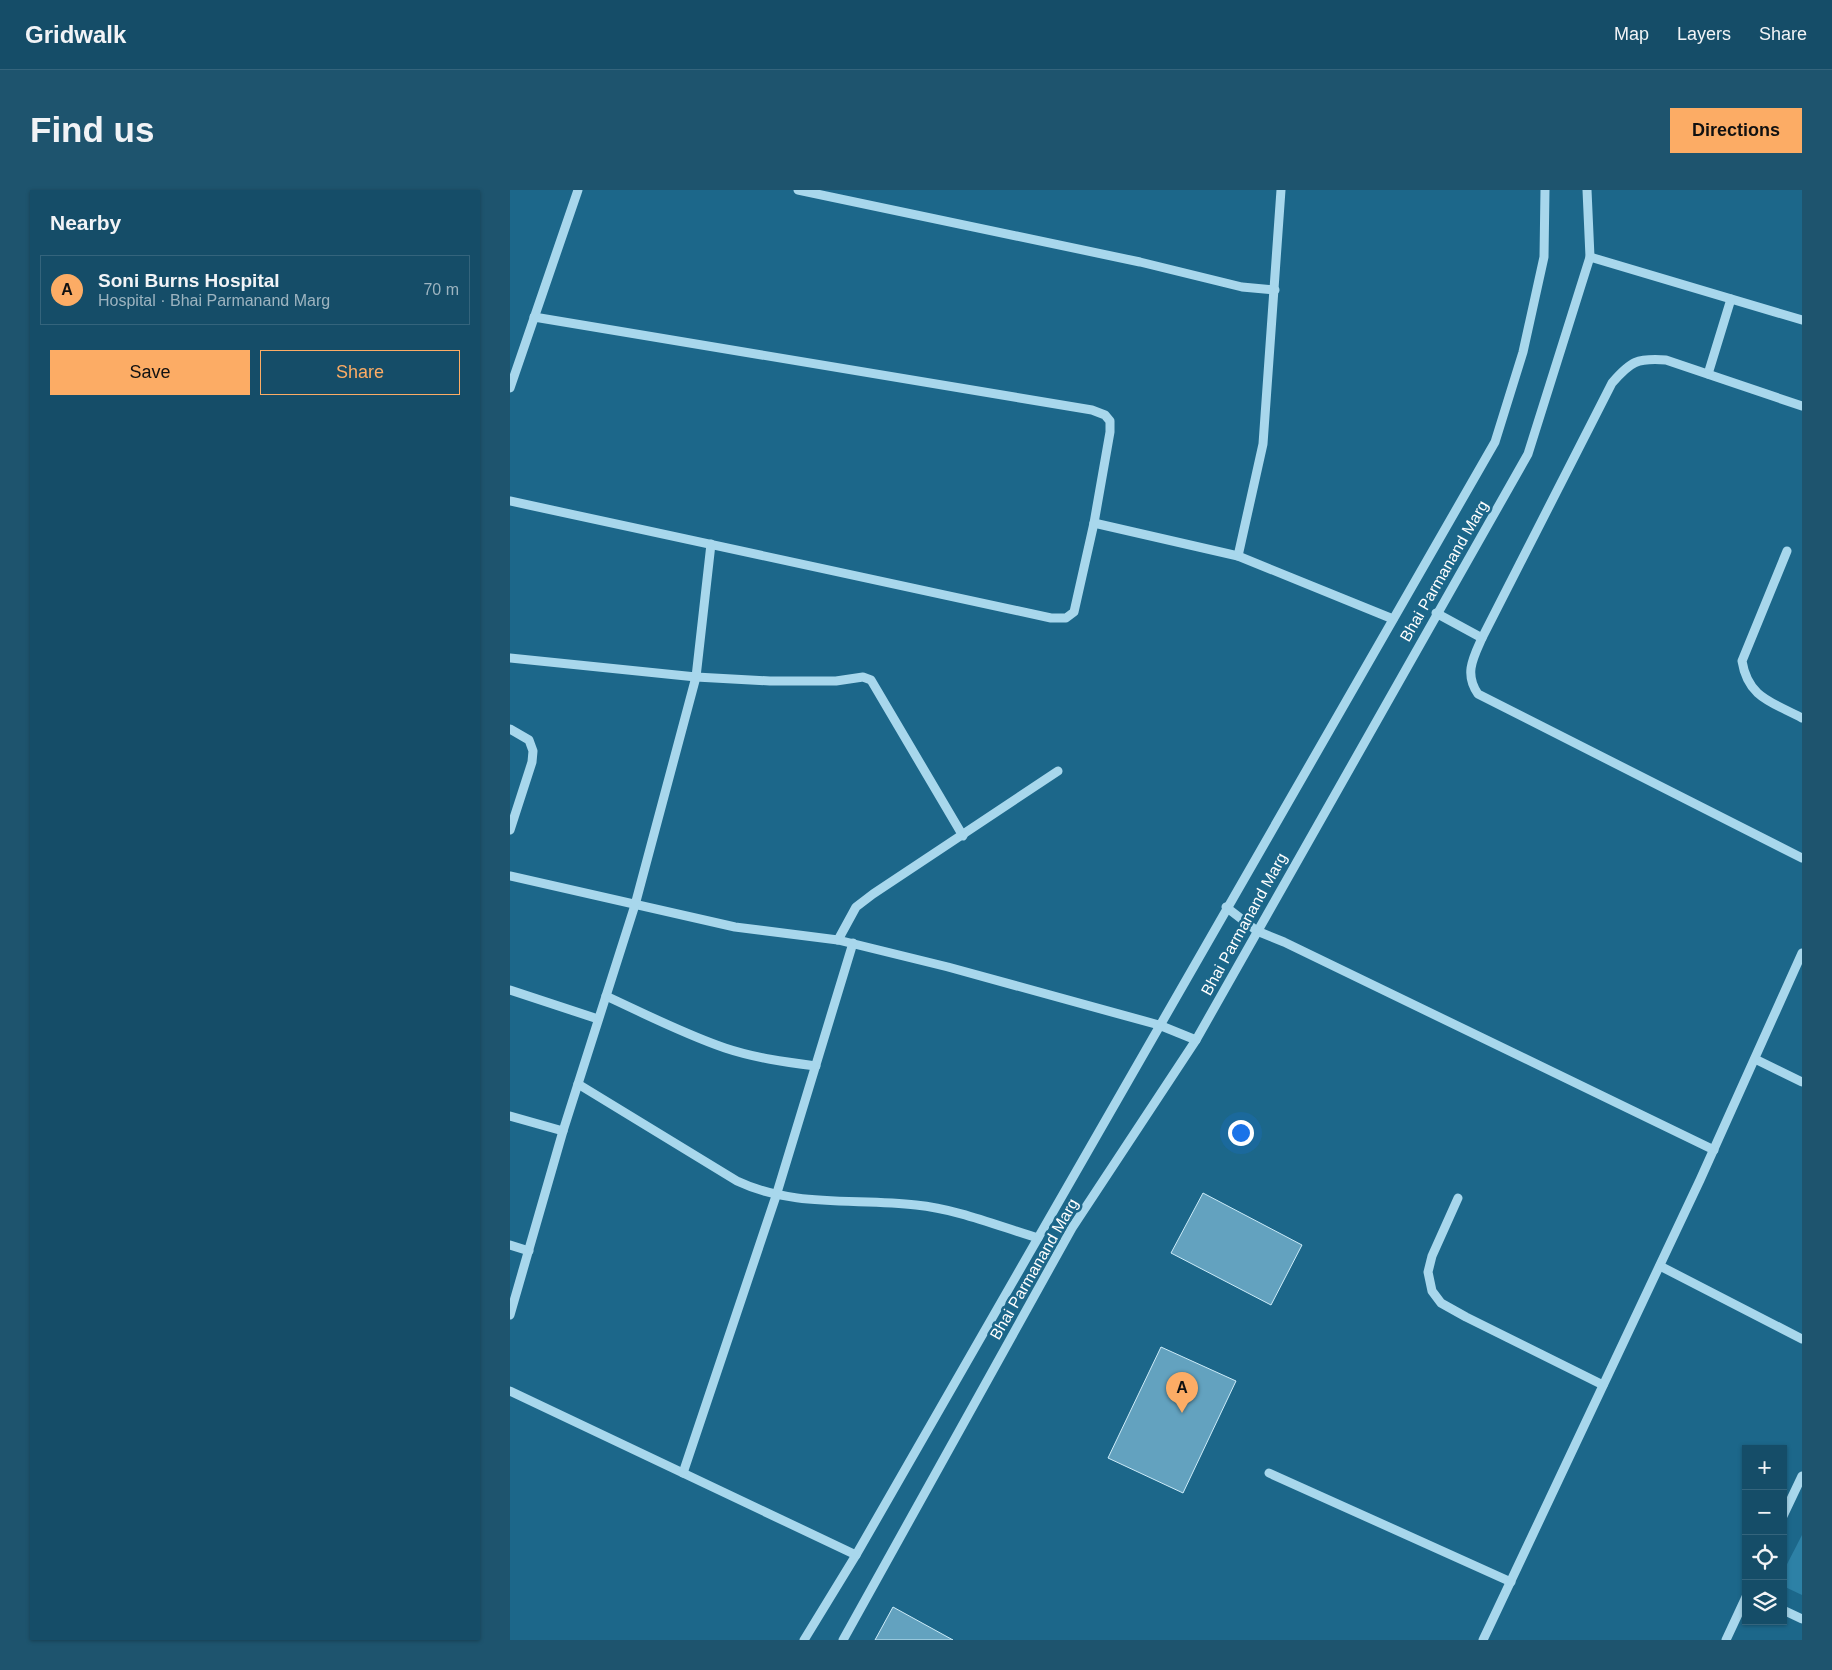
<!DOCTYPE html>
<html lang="en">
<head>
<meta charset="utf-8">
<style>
	:root { --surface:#154d68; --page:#1e546e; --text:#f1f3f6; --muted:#9db4c0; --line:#34647c; --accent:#fcac65 }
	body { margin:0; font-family:Helvetica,sans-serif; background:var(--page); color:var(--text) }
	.controls { position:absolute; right:15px; bottom:15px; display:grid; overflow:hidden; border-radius:0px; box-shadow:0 1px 4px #0004 }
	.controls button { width:45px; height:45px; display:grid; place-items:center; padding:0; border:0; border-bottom:1px solid var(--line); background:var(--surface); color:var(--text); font:25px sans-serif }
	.you { position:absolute; left:730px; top:942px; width:18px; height:18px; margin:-12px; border:4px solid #fff; border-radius:50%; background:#1a73e8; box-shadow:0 0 0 8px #1a73e833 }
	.badge { display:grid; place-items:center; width:32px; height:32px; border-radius:50%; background:var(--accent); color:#111; font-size:16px; font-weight:700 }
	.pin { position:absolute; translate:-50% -41px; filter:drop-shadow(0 1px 2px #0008) }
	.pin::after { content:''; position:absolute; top:26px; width:18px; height:15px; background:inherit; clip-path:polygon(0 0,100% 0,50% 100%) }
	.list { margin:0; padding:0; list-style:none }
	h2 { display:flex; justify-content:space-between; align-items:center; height:65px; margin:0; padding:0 20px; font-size:21px }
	h2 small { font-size:16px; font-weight:400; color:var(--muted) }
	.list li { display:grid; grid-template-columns:32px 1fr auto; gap:15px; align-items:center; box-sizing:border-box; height:70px; margin:0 10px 10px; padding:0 10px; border:1px solid var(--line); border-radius:0px }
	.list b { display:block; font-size:19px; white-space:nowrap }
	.list p { margin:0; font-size:16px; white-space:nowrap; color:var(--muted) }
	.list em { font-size:16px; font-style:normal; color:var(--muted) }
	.actions { display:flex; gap:10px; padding:15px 20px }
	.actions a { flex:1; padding:11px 0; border:1px solid var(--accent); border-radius:0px; text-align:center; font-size:18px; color:var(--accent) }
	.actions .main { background:var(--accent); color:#111 }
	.icon { flex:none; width:28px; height:28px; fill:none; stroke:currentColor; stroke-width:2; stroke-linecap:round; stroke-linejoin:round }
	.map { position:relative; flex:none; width:1292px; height:1450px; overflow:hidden; border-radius:0px }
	header { display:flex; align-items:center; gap:30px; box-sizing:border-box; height:70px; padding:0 25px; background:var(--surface); border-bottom:1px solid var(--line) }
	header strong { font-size:24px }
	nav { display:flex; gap:28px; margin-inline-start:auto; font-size:18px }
	.intro { display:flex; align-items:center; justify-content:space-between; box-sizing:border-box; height:120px; padding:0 30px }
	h1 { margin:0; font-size:35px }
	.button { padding:12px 22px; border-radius:0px; background:var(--accent); color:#111; font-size:18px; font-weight:700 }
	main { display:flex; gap:30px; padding:0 30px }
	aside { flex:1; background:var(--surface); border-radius:0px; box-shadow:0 1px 4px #0004 }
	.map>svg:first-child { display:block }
	.green { fill:#2d81a6 }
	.building { fill:#63a2bf; stroke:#cdecf9 }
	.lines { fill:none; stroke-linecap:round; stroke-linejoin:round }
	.minor { stroke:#a8d7ec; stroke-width:9 }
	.labels { text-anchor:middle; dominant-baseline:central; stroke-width:5; stroke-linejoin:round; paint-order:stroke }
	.street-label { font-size:16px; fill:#fff; stroke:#1c678a }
</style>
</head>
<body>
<header>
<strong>Gridwalk</strong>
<nav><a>Map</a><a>Layers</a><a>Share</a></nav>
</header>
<div class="intro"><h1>Find us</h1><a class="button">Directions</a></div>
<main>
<aside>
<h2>Nearby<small></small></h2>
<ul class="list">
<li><span class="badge">A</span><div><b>Soni Burns Hospital</b><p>Hospital · Bhai Parmanand Marg</p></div><em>70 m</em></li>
</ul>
<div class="actions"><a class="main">Save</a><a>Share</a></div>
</aside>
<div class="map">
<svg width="1292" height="1450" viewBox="0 0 1292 1450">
	<rect width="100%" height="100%" fill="#1c678a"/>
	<polygon class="green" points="1292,1345 1292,1405 1273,1396 1273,1382"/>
	<g class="building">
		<polygon points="693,1003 792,1055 761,1115 661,1063"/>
		<polygon points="651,1157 726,1191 673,1303 598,1268"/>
		<polygon points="383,1417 443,1450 365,1450"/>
	</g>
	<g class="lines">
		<g class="minor">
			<polyline points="288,0 630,72 732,97 765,100"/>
			<polyline points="1080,67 1292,130"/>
			<polyline points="24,127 582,220 595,225 600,231 600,242 584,333 728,366 883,429"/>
			<polyline points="1198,184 1221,109"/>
			<polyline points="0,198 68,0"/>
			<path d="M 1292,216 L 1156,170 C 1127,168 1121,171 1102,193 L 972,448 C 963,468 954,484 968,504 L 1292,668"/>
			<polyline points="0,311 541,428 556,428 564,422 584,333"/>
			<path d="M 1277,361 L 1232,471 C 1238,508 1262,512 1292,528"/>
			<polyline points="728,366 753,254 771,0"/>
			<polyline points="926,423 972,448"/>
			<polyline points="0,468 186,487 260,491 326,491 353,487 361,490 453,646"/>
			<polyline points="0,539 19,550 23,561 22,572 0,640"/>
			<polyline points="0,686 225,737 328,750 438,777 649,835 686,850"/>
			<polyline points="716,717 747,741 774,752 1204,960"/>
			<polyline points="328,750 346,717 363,704 548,581"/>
			<polyline points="0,800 88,829"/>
			<path d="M 96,806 C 135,824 174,844 215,858 C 245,868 275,872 306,876"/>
			<polyline points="1245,869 1292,892"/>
			<path d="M 68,894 L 227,991 C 284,1018 345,1008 406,1015 C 447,1019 488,1036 528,1048"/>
			<polyline points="0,926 53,941"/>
			<polyline points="948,1008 922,1066 918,1082 922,1101 931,1113 956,1127 1093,1195"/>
			<polyline points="0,1055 19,1061"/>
			<polyline points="1150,1076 1292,1149"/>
			<polyline points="0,1125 53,941 125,715 186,487 201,354"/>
			<polyline points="0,1201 346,1365"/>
			<polyline points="173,1283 266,1006 343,753"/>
			<polyline points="759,1283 1001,1392"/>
			<polyline points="1273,1326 1292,1286"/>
			<polyline points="1273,1420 1292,1429"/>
			<polyline points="294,1450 346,1365 985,252 1013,162 1034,67 1035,0"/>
			<polyline points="333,1450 562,1038 686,850 1018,264 1080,67 1077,0"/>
			<polyline points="973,1450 1190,990 1292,763"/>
			<polyline points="1216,1450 1236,1407"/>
		</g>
	</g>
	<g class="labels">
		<g class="street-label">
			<text transform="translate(934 381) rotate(-60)">Bhai Parmanand Marg</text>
			<text transform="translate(734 734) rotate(-61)">Bhai Parmanand Marg</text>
			<text transform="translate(524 1079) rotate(-60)">Bhai Parmanand Marg</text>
		</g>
	</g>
</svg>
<div class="controls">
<button>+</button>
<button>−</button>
<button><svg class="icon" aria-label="locate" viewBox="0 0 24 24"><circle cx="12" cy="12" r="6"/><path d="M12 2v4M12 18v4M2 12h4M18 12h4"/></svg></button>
<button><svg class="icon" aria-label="layers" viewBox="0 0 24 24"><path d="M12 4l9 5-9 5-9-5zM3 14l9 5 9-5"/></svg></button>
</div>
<div class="you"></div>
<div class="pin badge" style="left:672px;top:1223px">A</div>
</div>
</main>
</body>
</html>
